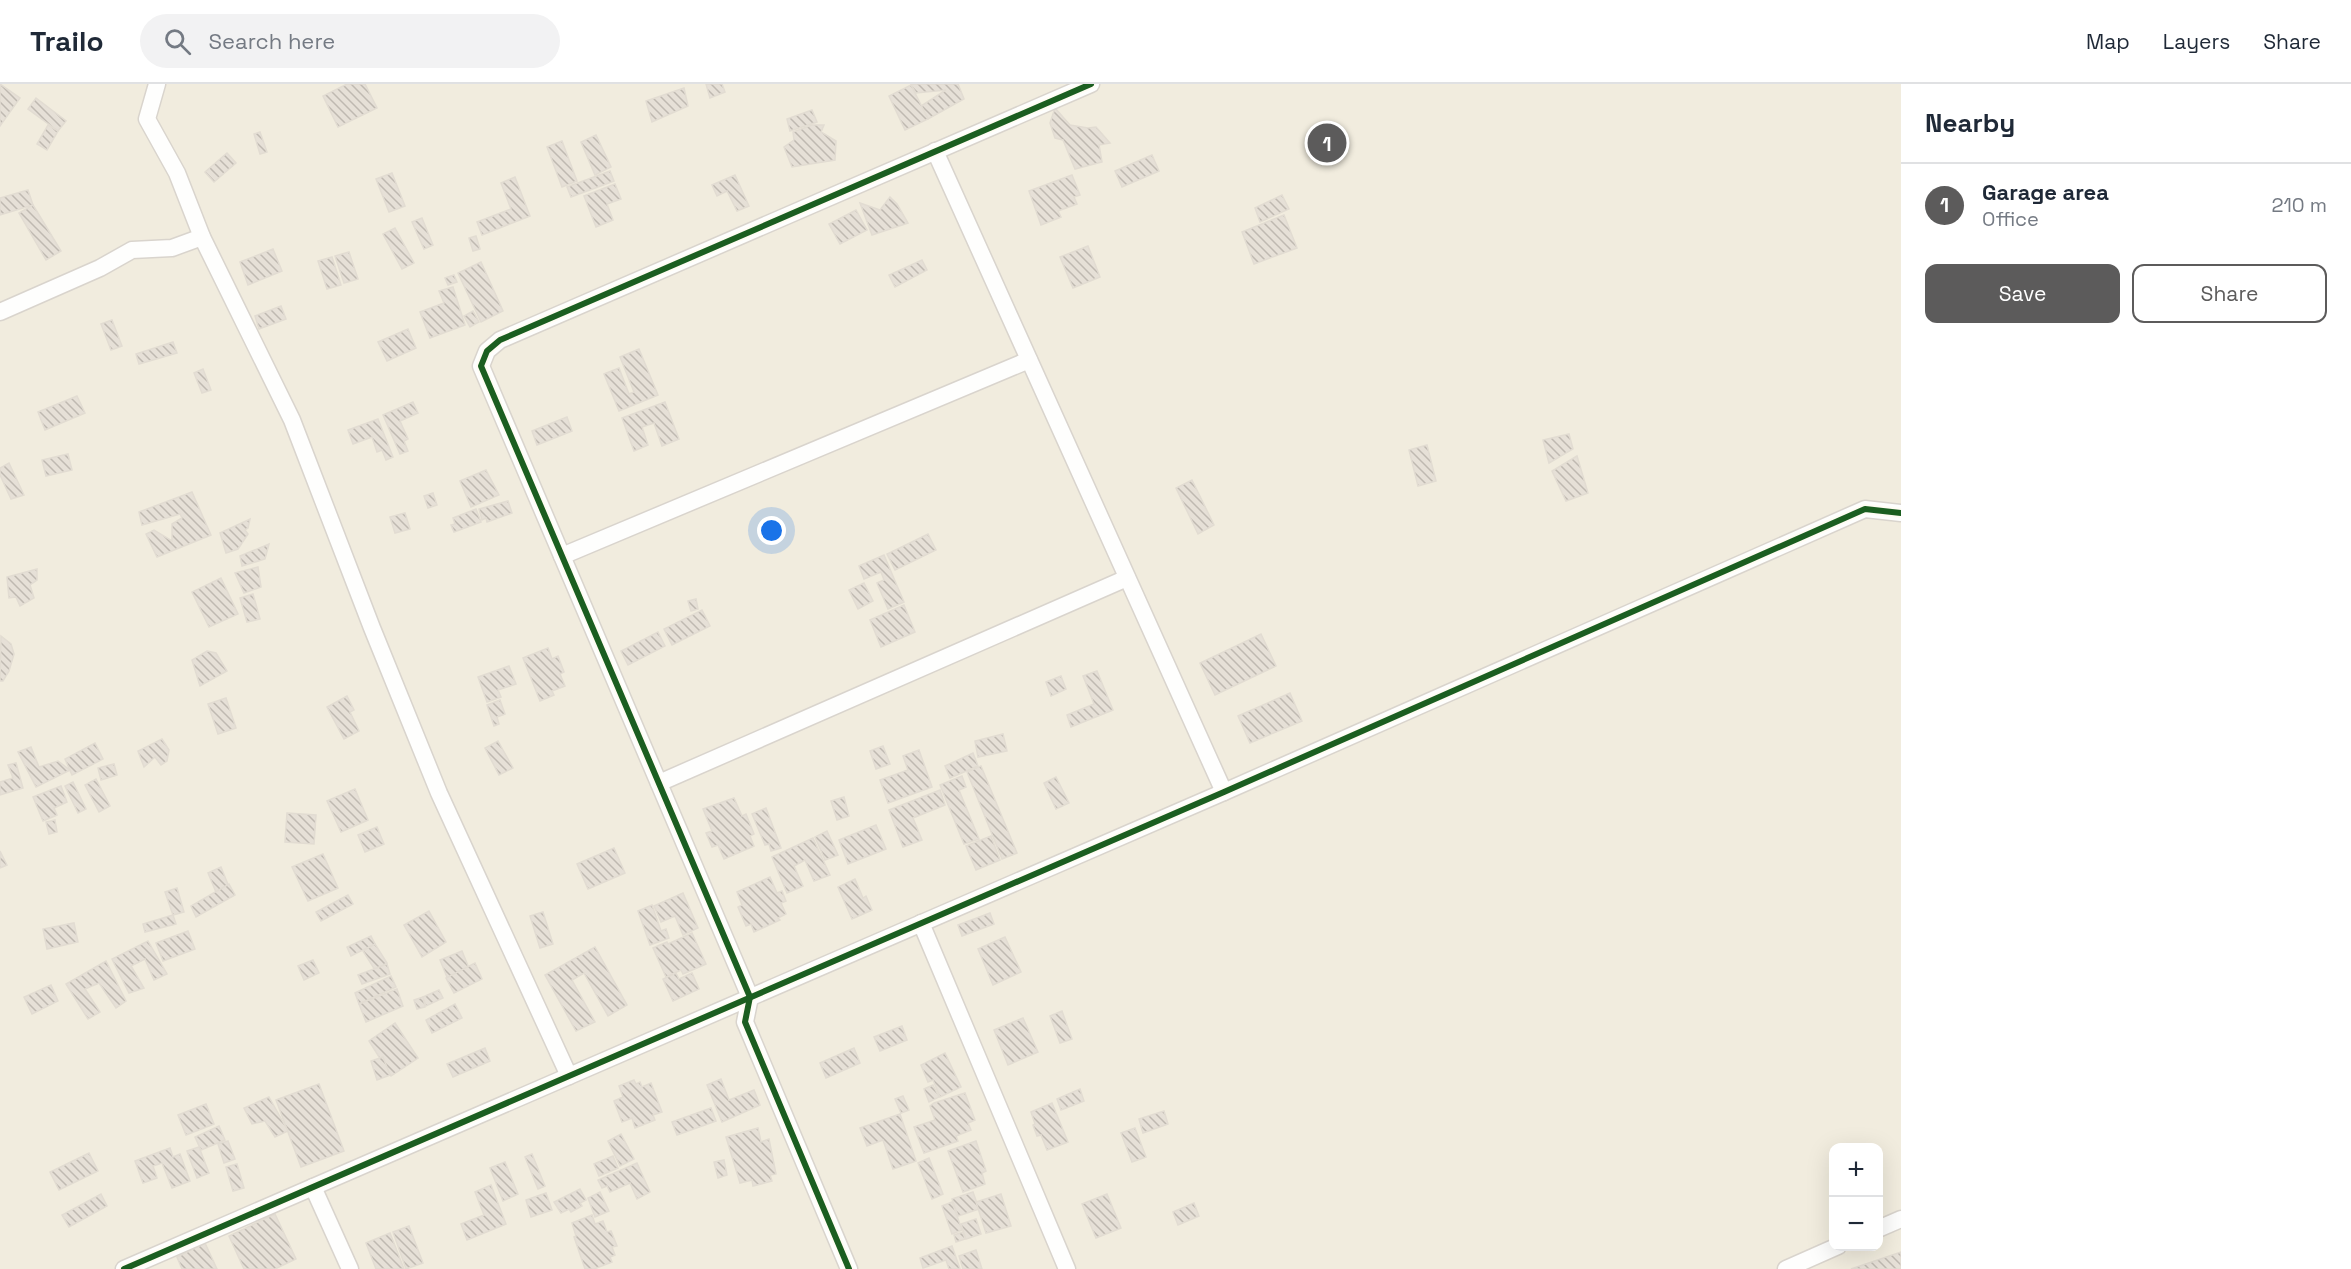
<!DOCTYPE html>
<html lang="en">
<head>
<meta charset="utf-8">
<style>
	:root { --surface:#fff; --page:#f2f2f3; --text:#1f2937; --muted:#747a83; --line:#e0e1e3; --accent:#5c5b5b }
	body { margin:0; font-family:"Space Grotesk",sans-serif; background:var(--page); color:var(--text) }
	.controls { position:absolute; right:18px; bottom:18px; display:grid; overflow:hidden; border-radius:12px; box-shadow:0 6px 24px #0002 }
	.controls button { width:54px; height:54px; display:grid; place-items:center; padding:0; border:0; border-bottom:2px solid var(--line); background:var(--surface); color:var(--text); font:30px sans-serif }
	.you { position:absolute; left:772px; top:447px; width:21px; height:21px; margin:-15px; border:4px solid #fff; border-radius:50%; background:#1a73e8; box-shadow:0 0 0 9px #1a73e833 }
	.badge { display:grid; place-items:center; width:39px; height:39px; border-radius:50%; background:var(--accent); color:#fff; font-size:20px; font-weight:700 }
	.pin { position:absolute; translate:-50% -50%; border:3px solid #fff; box-shadow:0 2px 6px #0006 }
	.list { margin:0; padding:0; list-style:none }
	h2 { display:flex; justify-content:space-between; align-items:center; height:78px; margin:0; padding:0 24px; font-size:26px }
	h2 small { font-size:20px; font-weight:400; color:var(--muted) }
	.list li { display:grid; grid-template-columns:39px 1fr auto; gap:18px; align-items:center; box-sizing:border-box; height:84px; padding:0 24px; border-top:2px solid var(--line) }
	.list b { display:block; font-size:22px; white-space:nowrap }
	.list p { margin:0; font-size:20px; white-space:nowrap; color:var(--muted) }
	.list em { font-size:20px; font-style:normal; color:var(--muted) }
	.actions { display:flex; gap:12px; padding:18px 24px }
	.actions a { flex:1; padding:14px 0; border:2px solid var(--accent); border-radius:12px; text-align:center; font-size:21px; color:var(--accent) }
	.actions .main { background:var(--accent); color:#fff }
	.icon { flex:none; width:33px; height:33px; fill:none; stroke:currentColor; stroke-width:2; stroke-linecap:round; stroke-linejoin:round }
	.map { position:relative; flex:none; width:1901px; height:1185px; overflow:hidden }
	header { display:flex; align-items:center; gap:36px; box-sizing:border-box; height:84px; padding:0 30px; background:var(--surface); border-bottom:2px solid var(--line) }
	header strong { font-size:28px }
	nav { display:flex; gap:33px; margin-inline-start:auto; font-size:21px }
	.search { width:420px; height:54px; background:var(--page); display:flex; align-items:center; gap:15px; box-sizing:border-box; padding:0 21px; border-radius:33px; color:var(--muted); font-size:22px }
	main { display:flex }
	aside { flex:1; background:var(--surface) }
	.map>svg:first-child { display:block }
	.residential { fill:#f1ecde; fill-rule:evenodd }
	.building { fill:url(#building-back-hatch); stroke:#e2dcd2; stroke-width:1.5 }
	.lines { fill:none; stroke-linecap:round; stroke-linejoin:round }
	.street-casing { stroke:#d9d4cd; stroke-width:19 }
	.street { stroke:#fefefd; stroke-width:16 }
	.cycleway-casing { stroke:#fffcf3; stroke-width:10 }
	.cycleway { stroke:#1b5e20; stroke-width:6 }
</style>
</head>
<body>
<header>
<strong>Trailo</strong>
<div class="search"><svg class="icon" aria-label="search" viewBox="0 0 24 24"><circle cx="10" cy="10" r="6"/><path d="M15 15l6 6"/></svg>Search here</div>
<nav><a>Map</a><a>Layers</a><a>Share</a></nav>
</header>
<main>
<div class="map">
<svg width="1901" height="1185" viewBox="0 0 1901 1185">
	<defs>
		<pattern id="building-back-hatch" width="6" height="6" patternUnits="userSpaceOnUse" patternTransform="scale(1.5)"><rect width="6" height="6" fill="#e6e0d7"/><path d="M-1 5l2 2M0 0l6 6M5-1l2 2" fill="none" stroke="#bfb9b1"/></pattern>
	</defs>
	<rect width="100%" height="100%" fill="#f9f7f0"/>
	<path class="residential" d="M 0,0 L 1901,0 L 1901,1185 L 0,1185 ZM 1834,1064 L 1878,1064 L 1878,1162 L 1834,1162 Z"/>
	<g class="building">
		<polygon points="0,0 20,14 0,42"/>
		<polygon points="347,0 365,0 377,24 338,43 323,12"/>
		<polygon points="706,0 722,0 725,8 710,14"/>
		<polygon points="914,0 958,0 964,15 928,35 921,22 946,6 916,9 911,1"/>
		<polygon points="911,1 928,35 905,46 889,12"/>
		<polygon points="684,4 688,22 652,38 646,17"/>
		<polygon points="36,14 66,37 58,47 28,25"/>
		<polygon points="1055,24 1070,41 1088,44 1096,43 1110,59 1099,61 1102,78 1075,85 1063,56 1055,54 1050,39"/>
		<polygon points="812,26 817,38 790,47 787,35"/>
		<polygon points="48,41 58,47 47,66 37,60"/>
		<polygon points="812,41 824,41 821,48 836,57 835,76 792,83 784,63 794,56 793,48"/>
		<polygon points="260,48 267,68 260,70 254,50"/>
		<polygon points="596,51 611,83 595,91 581,58"/>
		<polygon points="562,57 577,97 562,103 547,63"/>
		<polygon points="227,69 236,79 214,98 205,88"/>
		<polygon points="1152,71 1159,87 1122,103 1115,87"/>
		<polygon points="610,87 614,97 571,113 567,103"/>
		<polygon points="392,89 405,122 389,128 376,95"/>
		<polygon points="735,91 749,122 737,127 727,107 717,112 712,101"/>
		<polygon points="1072,91 1080,111 1074,113 1077,120 1058,127 1061,133 1041,141 1029,107"/>
		<polygon points="515,93 530,132 482,151 477,138 511,125 501,99"/>
		<polygon points="615,100 621,115 607,120 613,136 596,143 584,112"/>
		<polygon points="28,106 33,121 0,131 0,114"/>
		<polygon points="1282,111 1289,125 1260,138 1255,124"/>
		<polygon points="890,113 897,120 908,139 872,151 860,119 880,126"/>
		<polygon points="33,121 61,167 46,176 19,129"/>
		<polygon points="856,126 867,146 840,160 829,140"/>
		<polygon points="1284,131 1297,164 1254,180 1242,148"/>
		<polygon points="422,134 433,161 424,165 412,138"/>
		<polygon points="395,144 414,179 402,185 383,150"/>
		<polygon points="476,152 480,165 473,167 469,154"/>
		<polygon points="1088,162 1100,193 1073,204 1060,173"/>
		<polygon points="273,165 282,187 248,201 240,178"/>
		<polygon points="349,168 358,195 344,199 335,172"/>
		<polygon points="332,173 341,201 327,205 318,177"/>
		<polygon points="922,176 927,186 895,203 889,191"/>
		<polygon points="481,178 503,227 481,238 458,189"/>
		<polygon points="454,191 457,198 448,201 445,194"/>
		<polygon points="453,203 465,241 430,254 420,228 444,219 439,207"/>
		<polygon points="281,222 286,235 259,245 255,232"/>
		<polygon points="473,227 479,238 470,243 464,232"/>
		<polygon points="112,236 122,262 111,266 101,240"/>
		<polygon points="408,245 416,264 387,277 378,258"/>
		<polygon points="173,258 177,269 139,280 136,270"/>
		<polygon points="639,265 658,311 619,327 604,290 619,284 629,310 634,308 620,273"/>
		<polygon points="203,285 211,306 202,309 194,289"/>
		<polygon points="77,312 85,329 45,346 38,328"/>
		<polygon points="413,318 418,329 400,337 408,355 404,357 408,367 400,370 383,331"/>
		<polygon points="665,318 679,355 662,362 654,339 642,343 648,361 634,367 622,334"/>
		<polygon points="567,333 572,347 537,361 532,347"/>
		<polygon points="378,335 393,373 386,376 382,366 377,368 372,353 353,360 348,346"/>
		<polygon points="1569,350 1573,365 1549,379 1543,356"/>
		<polygon points="1427,361 1436,397 1418,402 1409,366"/>
		<polygon points="68,370 72,386 46,392 42,376"/>
		<polygon points="1577,372 1588,409 1566,417 1552,387"/>
		<polygon points="9,379 24,411 11,415 0,391 0,384"/>
		<polygon points="486,386 499,411 471,423 460,397"/>
		<polygon points="1192,396 1214,441 1198,450 1176,404"/>
		<polygon points="192,408 211,451 157,473 146,450 154,446 172,457 172,440 182,434 180,430 142,441 139,428"/>
		<polygon points="433,409 437,421 428,424 424,412"/>
		<polygon points="508,417 512,429 487,438 486,434 482,436 479,425"/>
		<polygon points="476,425 481,438 454,448 451,441 455,440 453,434"/>
		<polygon points="405,429 410,445 395,449 390,433"/>
		<polygon points="250,435 248,444 245,446 248,450 238,465 226,469 220,449"/>
		<polygon points="928,450 936,466 895,486 887,470"/>
		<polygon points="269,460 265,475 242,482 240,472"/>
		<polygon points="884,471 904,518 888,525 877,499 884,496 881,488 864,495 859,482"/>
		<polygon points="258,483 261,503 244,509 235,489"/>
		<polygon points="37,485 37,496 30,501 34,514 20,522 16,513 9,514 7,493"/>
		<polygon points="221,494 238,530 209,543 192,508"/>
		<polygon points="864,499 873,517 858,525 849,506"/>
		<polygon points="253,510 260,535 247,538 240,514"/>
		<polygon points="696,515 698,525 691,527 688,517"/>
		<polygon points="904,521 915,548 881,563 870,536"/>
		<polygon points="702,526 710,542 672,561 664,545"/>
		<polygon points="658,548 665,562 628,581 621,567"/>
		<polygon points="1261,550 1276,582 1215,611 1200,579"/>
		<polygon points="1,552 11,560 14,570 9,587 3,597 0,597"/>
		<polygon points="548,564 552,575 558,572 564,588 560,590 565,602 552,607 554,611 540,617 523,574"/>
		<polygon points="207,567 216,569 227,587 200,602 192,576"/>
		<polygon points="509,582 516,600 498,606 501,613 487,618 478,593"/>
		<polygon points="1097,587 1113,626 1071,643 1067,631 1094,620 1083,592"/>
		<polygon points="1061,592 1066,605 1051,612 1046,598"/>
		<polygon points="1290,609 1302,637 1250,659 1238,632"/>
		<polygon points="347,612 354,626 350,628 359,647 344,655 327,623"/>
		<polygon points="226,614 236,644 218,650 208,620"/>
		<polygon points="500,616 505,630 497,633 499,640 494,642 487,621"/>
		<polygon points="1003,650 1007,667 978,673 975,657"/>
		<polygon points="162,655 169,666 167,677 161,681 155,673 144,683 138,667"/>
		<polygon points="498,657 513,684 499,691 485,664"/>
		<polygon points="95,659 103,675 72,691 65,675"/>
		<polygon points="883,662 890,680 876,685 870,667"/>
		<polygon points="31,663 39,683 58,677 70,686 36,703 18,668"/>
		<polygon points="919,666 932,703 888,719 880,696 908,686 903,672"/>
		<polygon points="973,669 978,682 950,694 945,682"/>
		<polygon points="16,679 23,704 0,711 0,698 13,694 8,681"/>
		<polygon points="114,680 117,691 101,696 98,684"/>
		<polygon points="981,682 1017,769 1002,775 967,688"/>
		<polygon points="962,692 966,703 959,706 979,755 964,760 940,701"/>
		<polygon points="1056,693 1069,719 1056,725 1044,699"/>
		<polygon points="96,695 110,722 99,728 85,701"/>
		<polygon points="73,698 86,725 78,729 65,702"/>
		<polygon points="61,702 67,718 54,724 57,731 43,737 33,713"/>
		<polygon points="355,705 368,736 341,748 327,717"/>
		<polygon points="940,706 945,721 913,734 922,756 903,763 889,726"/>
		<polygon points="844,713 849,732 837,736 831,717"/>
		<polygon points="734,714 742,732 746,730 754,750 750,752 754,762 724,775 718,761 712,763 706,749 712,747 703,725"/>
		<polygon points="766,724 781,764 771,767 769,760 765,761 752,730"/>
		<polygon points="287,729 316,731 314,760 285,758"/>
		<polygon points="55,736 57,748 49,750 46,738"/>
		<polygon points="876,741 886,765 848,780 839,756"/>
		<polygon points="377,743 384,760 365,768 358,751"/>
		<polygon points="827,747 838,771 825,776 815,753"/>
		<polygon points="991,752 1000,776 976,786 966,762"/>
		<polygon points="813,754 830,791 814,797 805,776 794,782 803,802 787,809 772,773"/>
		<polygon points="614,764 625,789 588,805 577,780"/>
		<polygon points="0,767 7,781 0,784"/>
		<polygon points="323,770 338,804 308,817 292,783"/>
		<polygon points="221,783 231,808 218,813 208,789"/>
		<polygon points="770,793 777,809 782,807 786,817 781,819 786,830 778,834 780,836 754,848 751,840 746,842 738,823 742,821 737,808"/>
		<polygon points="855,795 863,814 866,812 872,826 852,835 838,803"/>
		<polygon points="229,800 235,811 196,833 191,822"/>
		<polygon points="177,804 184,828 173,831 165,808"/>
		<polygon points="683,809 698,844 683,851 675,832 661,838 654,822"/>
		<polygon points="348,811 353,820 321,837 316,828"/>
		<polygon points="652,821 661,847 666,845 669,854 650,861 638,827"/>
		<polygon points="429,827 446,858 422,873 404,841"/>
		<polygon points="543,828 553,860 540,864 530,832"/>
		<polygon points="990,829 994,840 962,852 958,841"/>
		<polygon points="173,831 176,840 145,848 143,840"/>
		<polygon points="74,839 78,858 47,865 43,845"/>
		<polygon points="188,847 195,865 163,877 156,859"/>
		<polygon points="692,849 706,880 683,890 681,886 666,893 653,864 667,858 668,860"/>
		<polygon points="371,852 375,860 351,872 347,863"/>
		<polygon points="1005,853 1021,888 993,901 978,865"/>
		<polygon points="148,857 167,890 154,896 145,875 131,882 144,904 129,909 112,875"/>
		<polygon points="375,860 387,879 375,886 363,867"/>
		<polygon points="595,863 627,921 608,932 584,889 572,896 595,938 576,947 545,891"/>
		<polygon points="462,867 471,889 449,898 440,876"/>
		<polygon points="313,876 319,889 304,896 298,882"/>
		<polygon points="106,877 126,917 116,924 99,899 85,905 100,928 88,935 66,900"/>
		<polygon points="475,879 482,895 454,909 446,894"/>
		<polygon points="387,880 390,890 362,900 358,891"/>
		<polygon points="676,889 679,895 692,889 699,905 673,917 663,895"/>
		<polygon points="391,892 396,903 359,920 355,909"/>
		<polygon points="51,901 58,917 32,930 24,913"/>
		<polygon points="397,905 403,922 366,938 359,920"/>
		<polygon points="439,906 443,914 426,922 423,913"/>
		<polygon points="423,913 425,923 417,925 414,916"/>
		<polygon points="455,920 462,934 432,949 426,936"/>
		<polygon points="1062,927 1072,955 1060,959 1050,932"/>
		<polygon points="1023,934 1038,968 1008,981 994,946"/>
		<polygon points="395,939 418,974 391,992 369,957"/>
		<polygon points="902,942 907,956 880,967 874,953"/>
		<polygon points="485,964 490,977 453,993 447,980"/>
		<polygon points="854,964 860,979 826,994 820,979"/>
		<polygon points="945,969 961,1003 940,1013 933,996 928,998 921,981"/>
		<polygon points="383,973 390,991 377,996 371,977"/>
		<polygon points="721,995 729,1016 754,1006 760,1021 722,1038 707,1001"/>
		<polygon points="634,996 636,1000 640,998 642,1003 651,999 662,1028 653,1031 655,1036 635,1044 632,1034 622,1038 614,1017 623,1013 619,1002"/>
		<polygon points="319,1000 344,1067 301,1083 276,1016"/>
		<polygon points="933,1001 939,1013 929,1018 924,1005"/>
		<polygon points="1080,1005 1084,1017 1061,1026 1057,1015"/>
		<polygon points="965,1009 975,1036 968,1039 971,1046 956,1052 958,1057 924,1069 914,1043 935,1036 930,1022 934,1019"/>
		<polygon points="903,1012 909,1026 901,1029 895,1015"/>
		<polygon points="269,1013 288,1047 275,1053 265,1037 252,1040 244,1024"/>
		<polygon points="1052,1019 1068,1058 1047,1066 1041,1051 1037,1052 1033,1041 1035,1040 1031,1028"/>
		<polygon points="206,1020 214,1040 186,1051 178,1031"/>
		<polygon points="711,1024 716,1037 677,1051 672,1038"/>
		<polygon points="1164,1027 1168,1040 1143,1049 1139,1035"/>
		<polygon points="900,1030 916,1077 893,1085 883,1056 867,1062 860,1044"/>
		<polygon points="219,1042 225,1056 201,1066 195,1053"/>
		<polygon points="758,1044 761,1058 769,1055 776,1090 770,1091 772,1097 753,1102 752,1096 740,1099 726,1053"/>
		<polygon points="1135,1044 1146,1073 1132,1078 1121,1049"/>
		<polygon points="621,1050 634,1075 620,1082 608,1057"/>
		<polygon points="228,1057 235,1075 224,1079 218,1060"/>
		<polygon points="976,1057 986,1087 982,1089 985,1100 963,1108 948,1067"/>
		<polygon points="199,1063 209,1089 197,1094 187,1067"/>
		<polygon points="170,1064 173,1073 180,1070 190,1097 172,1104 162,1079 153,1082 157,1094 143,1099 135,1077"/>
		<polygon points="89,1069 98,1087 59,1106 50,1088"/>
		<polygon points="532,1070 545,1102 538,1105 525,1073"/>
		<polygon points="613,1072 618,1084 599,1092 594,1080"/>
		<polygon points="929,1074 943,1110 932,1115 918,1079"/>
		<polygon points="724,1076 727,1091 718,1094 714,1078"/>
		<polygon points="505,1078 518,1110 503,1117 490,1084"/>
		<polygon points="637,1079 650,1108 637,1115 630,1099 610,1108 607,1102 602,1104 598,1096"/>
		<polygon points="237,1080 244,1104 233,1107 226,1083"/>
		<polygon points="491,1101 506,1140 467,1156 461,1140 484,1131 475,1108"/>
		<polygon points="580,1105 586,1116 580,1119 582,1122 571,1128 569,1125 561,1129 554,1118"/>
		<polygon points="600,1108 609,1127 595,1133 588,1114"/>
		<polygon points="973,1108 979,1125 958,1132 952,1115"/>
		<polygon points="546,1109 552,1126 531,1133 526,1116"/>
		<polygon points="101,1110 107,1122 69,1143 62,1131"/>
		<polygon points="1001,1110 1011,1142 986,1149 976,1118"/>
		<polygon points="1107,1110 1121,1144 1096,1154 1082,1120"/>
		<polygon points="952,1118 962,1146 952,1150 942,1122"/>
		<polygon points="1194,1119 1199,1132 1178,1141 1173,1128"/>
		<polygon points="275,1130 296,1175 275,1185 244,1185 229,1152"/>
		<polygon points="592,1131 595,1140 603,1137 607,1148 611,1147 617,1162 612,1163 615,1171 610,1173 612,1178 594,1185 585,1185 574,1153 576,1152 572,1139"/>
		<polygon points="976,1135 981,1150 966,1155 961,1140"/>
		<polygon points="409,1142 423,1179 406,1185 393,1148"/>
		<polygon points="963,1148 965,1155 956,1158 954,1151"/>
		<polygon points="390,1149 404,1185 376,1185 366,1159"/>
		<polygon points="205,1159 217,1185 182,1185 177,1173"/>
		<polygon points="952,1162 960,1185 949,1185 946,1176 923,1184 920,1174"/>
		<polygon points="976,1166 982,1185 963,1185 959,1172"/>
		<polygon points="1901,1168 1901,1185 1851,1185"/>
	</g>
	<g class="lines">
		<defs>
			<g id="street">
				<polyline points="157,0 147,35 177,89 202,153 292,336 372,544 439,709 569,992"/>
				<polyline points="935,67 1224,708"/>
				<polyline points="0,228 100,184 132,166 172,164 202,153"/>
				<polyline points="562,472 1029,276"/>
				<polyline points="659,699 1127,494"/>
				<polyline points="921,839 1067,1185"/>
				<polyline points="313,1103 350,1185"/>
				<polyline points="1878,1145 1901,1135"/>
				<polyline points="124,1185 1224,708 1865,425 1901,429"/>
				<polyline points="849,1185 745,938 750,913 481,282 487,267 500,256 1091,0"/>
				<polyline points="1786,1185 1838,1162"/>
			</g>
		</defs>
		<use href="#street" class="street-casing"/>
		<use href="#street" class="street"/>
		<defs>
			<g id="cycleway">
				<polyline points="124,1185 1224,708 1865,425 1901,429"/>
				<polyline points="849,1185 745,938 750,913 481,282 487,267 500,256 1091,0"/>
			</g>
		</defs>
		<use href="#cycleway" class="cycleway-casing"/>
		<use href="#cycleway" class="cycleway"/>
	</g>
</svg>
<div class="controls">
<button>+</button>
<button>−</button>
</div>
<div class="you"></div>
<div class="pin badge" style="left:1327px;top:59px">1</div>
</div>
<aside>
<h2>Nearby<small></small></h2>
<ul class="list">
<li><span class="badge">1</span><div><b>Garage area</b><p>Office</p></div><em>210 m</em></li>
</ul>
<div class="actions"><a class="main">Save</a><a>Share</a></div>
</aside>
</main>
</body>
</html>
